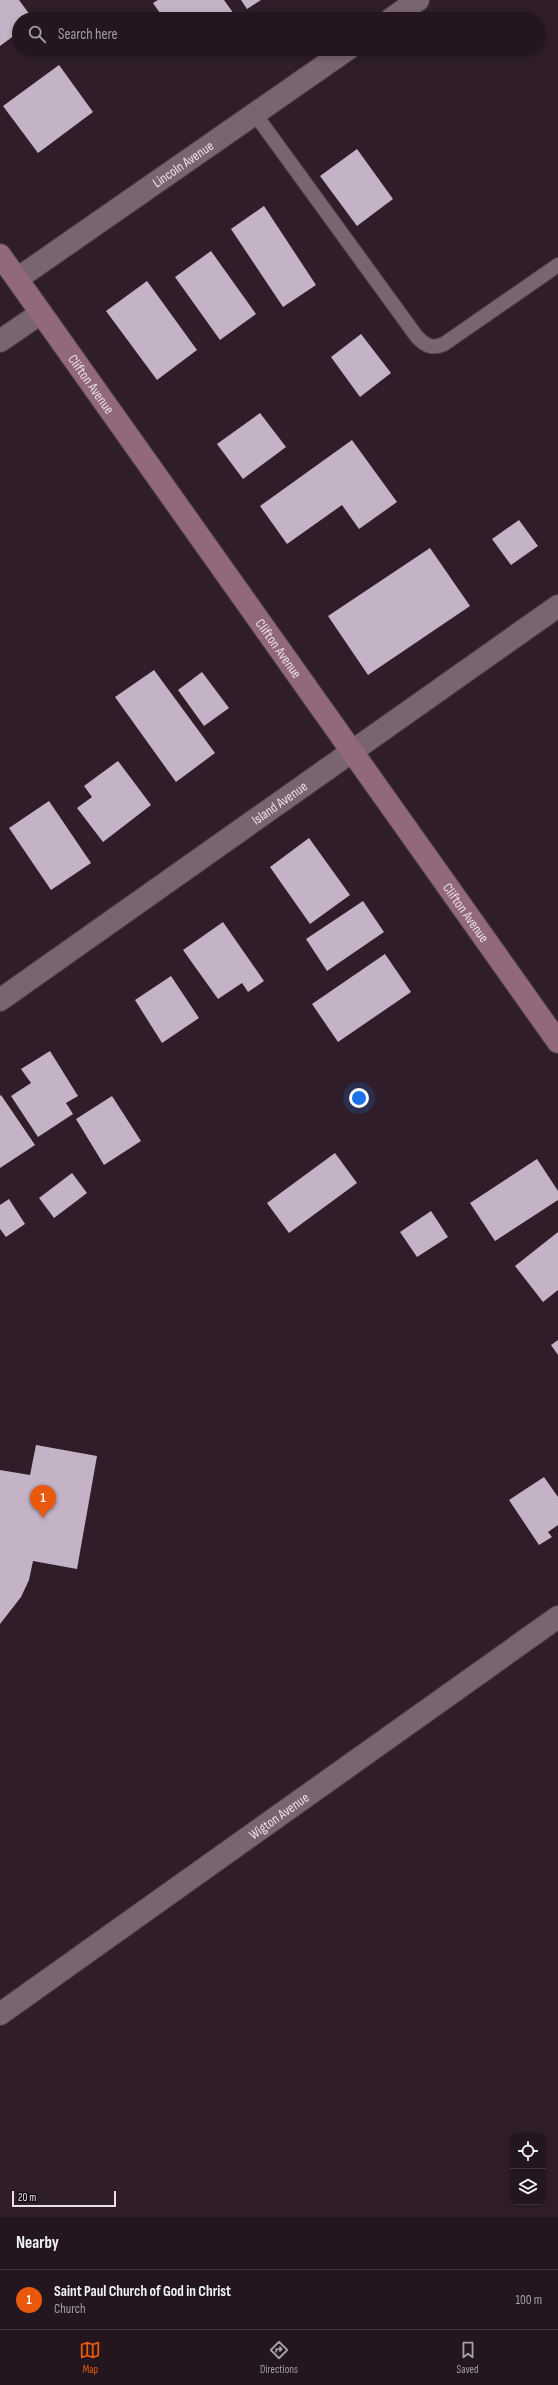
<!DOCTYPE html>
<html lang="en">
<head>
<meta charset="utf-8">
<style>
	:root { --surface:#23161f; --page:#2b1f28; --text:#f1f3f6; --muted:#a39fa4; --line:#40353d; --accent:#ea580c }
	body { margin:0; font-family:"Sofia Sans Condensed",sans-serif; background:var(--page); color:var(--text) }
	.controls { position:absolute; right:12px; bottom:12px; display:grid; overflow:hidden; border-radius:8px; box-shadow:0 2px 6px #0003 }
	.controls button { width:36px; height:36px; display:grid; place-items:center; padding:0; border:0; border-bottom:1px solid var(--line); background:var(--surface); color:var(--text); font:20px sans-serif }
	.scale { position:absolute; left:12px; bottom:10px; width:104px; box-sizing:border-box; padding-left:4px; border:2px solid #ebdfe6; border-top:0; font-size:11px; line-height:14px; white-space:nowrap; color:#ebdfe6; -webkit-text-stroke:3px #130b10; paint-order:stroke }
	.you { position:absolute; left:359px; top:1098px; width:14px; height:14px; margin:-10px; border:3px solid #fff; border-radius:50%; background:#1a73e8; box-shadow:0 0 0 6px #1a73e833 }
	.badge { display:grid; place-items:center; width:26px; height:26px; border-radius:50%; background:var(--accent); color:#fff; font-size:13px; font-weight:700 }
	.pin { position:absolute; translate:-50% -33px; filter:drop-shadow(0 1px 2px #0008) }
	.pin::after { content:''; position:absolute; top:21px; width:14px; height:12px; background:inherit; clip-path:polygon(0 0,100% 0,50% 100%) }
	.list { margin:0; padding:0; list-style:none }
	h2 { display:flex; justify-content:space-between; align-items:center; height:52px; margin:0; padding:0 16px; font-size:17px }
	h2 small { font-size:13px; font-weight:400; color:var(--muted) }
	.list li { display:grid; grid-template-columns:26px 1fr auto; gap:12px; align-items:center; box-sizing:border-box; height:60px; padding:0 16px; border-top:1px solid var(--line) }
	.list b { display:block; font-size:15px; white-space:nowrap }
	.list p { margin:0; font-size:13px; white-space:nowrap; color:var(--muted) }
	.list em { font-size:13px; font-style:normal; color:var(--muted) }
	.icon { flex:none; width:22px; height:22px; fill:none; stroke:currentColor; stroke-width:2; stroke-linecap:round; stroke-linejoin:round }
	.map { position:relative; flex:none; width:558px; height:2217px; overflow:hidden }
	.search { position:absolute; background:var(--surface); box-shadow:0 2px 6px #0003; left:12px; right:12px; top:12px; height:44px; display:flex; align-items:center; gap:10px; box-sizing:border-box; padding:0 14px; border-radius:22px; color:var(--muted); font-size:15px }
	.sheet { height:112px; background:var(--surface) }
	nav { display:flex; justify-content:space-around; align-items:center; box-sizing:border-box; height:56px; border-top:1px solid var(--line); background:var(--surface); font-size:11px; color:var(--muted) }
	nav a { display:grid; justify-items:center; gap:2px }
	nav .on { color:var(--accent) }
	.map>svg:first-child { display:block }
	.building { fill:#c4b3c6 }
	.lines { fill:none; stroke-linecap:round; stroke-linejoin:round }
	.lane-casing { stroke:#4a3c45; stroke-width:16 }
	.street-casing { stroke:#4a3c45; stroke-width:24 }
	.secondary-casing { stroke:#4a3c45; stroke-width:24 }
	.lane { stroke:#796471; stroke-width:14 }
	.street { stroke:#796471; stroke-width:22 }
	.secondary { stroke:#92687b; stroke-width:22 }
	.labels { text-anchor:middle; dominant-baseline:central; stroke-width:4; stroke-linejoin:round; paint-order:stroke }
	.street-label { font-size:14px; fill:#ebdfe6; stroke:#130b10 }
</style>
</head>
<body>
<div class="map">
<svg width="558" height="2217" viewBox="0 0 558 2217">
	<rect width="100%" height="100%" fill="#2f1e29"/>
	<g class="building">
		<polygon points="0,0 19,0 33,19 19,19 19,32 0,46"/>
		<polygon points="158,0 224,0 234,14 227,19 164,19 153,3"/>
		<polygon points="241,0 261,0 247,9"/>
		<polygon points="59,65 93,112 38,153 3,106"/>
		<polygon points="357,149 393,199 357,226 320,176"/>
		<polygon points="264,206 316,285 283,307 231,229"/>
		<polygon points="211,251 256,314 220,340 175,277"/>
		<polygon points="147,281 197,350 157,380 106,311"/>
		<polygon points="361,334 391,373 360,397 331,357"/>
		<polygon points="260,413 286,447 243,479 217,444"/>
		<polygon points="352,440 397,502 359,529 342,505 287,544 260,506"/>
		<polygon points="519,520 538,546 511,565 492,539"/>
		<polygon points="430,548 470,606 368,675 328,616"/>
		<polygon points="154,670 215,753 176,782 115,697"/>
		<polygon points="202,672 229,708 204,726 178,690"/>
		<polygon points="118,761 151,805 103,842 77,808 92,797 84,786"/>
		<polygon points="49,801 91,863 51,890 9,828"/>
		<polygon points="309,838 350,895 310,924 270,867"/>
		<polygon points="363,901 384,932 327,971 306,939"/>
		<polygon points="223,922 264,981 248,992 242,983 218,999 183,950"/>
		<polygon points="385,954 411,992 338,1042 312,1004"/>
		<polygon points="171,976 199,1018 162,1043 135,1000"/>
		<polygon points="50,1051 78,1096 66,1103 73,1114 38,1137 11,1096 31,1083 21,1069"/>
		<polygon points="1,1095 35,1145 0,1168 0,1096"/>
		<polygon points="112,1096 141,1141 104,1165 76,1119"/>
		<polygon points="335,1153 357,1183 289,1233 267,1203"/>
		<polygon points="537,1159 558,1191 558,1200 495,1241 470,1203"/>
		<polygon points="72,1173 87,1193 54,1218 39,1198"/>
		<polygon points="9,1199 25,1224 6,1237 0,1229 0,1205"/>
		<polygon points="431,1211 448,1237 417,1257 400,1232"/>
		<polygon points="558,1232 558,1290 543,1302 515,1266"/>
		<polygon points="558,1340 558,1355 551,1345"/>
		<polygon points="36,1445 97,1456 77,1569 33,1561 29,1580 21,1597 0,1624 0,1470 30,1475"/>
		<polygon points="544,1477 558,1497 558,1525 548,1532 552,1537 539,1545 509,1500"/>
	</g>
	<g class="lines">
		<defs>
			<path id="lane" d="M 255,114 L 417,337 C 426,346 432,349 444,344 L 558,265"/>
			<g id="street">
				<polyline points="391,19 418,0"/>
				<path id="s1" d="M 17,279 L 348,49"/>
				<polyline points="0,341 41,313"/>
				<path id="s2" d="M 0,1000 L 558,606"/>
				<path id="s3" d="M 0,2014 L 558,1617"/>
			</g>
			<g id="secondary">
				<path id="s4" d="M 0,255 L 558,1042"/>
			</g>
		</defs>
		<use href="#lane" class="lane-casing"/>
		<use href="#street" class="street-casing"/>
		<use href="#secondary" class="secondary-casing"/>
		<use href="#lane" class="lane"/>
		<use href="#street" class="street"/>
		<use href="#secondary" class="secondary"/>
	</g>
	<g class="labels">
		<g class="street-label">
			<text stroke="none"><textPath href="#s1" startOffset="202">Lincoln Avenue</textPath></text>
			<text stroke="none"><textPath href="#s4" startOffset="158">Clifton Avenue</textPath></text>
			<text stroke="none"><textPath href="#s4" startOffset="482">Clifton Avenue</textPath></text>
			<text stroke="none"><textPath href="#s2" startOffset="342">Island Avenue</textPath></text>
			<text stroke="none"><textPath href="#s4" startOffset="806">Clifton Avenue</textPath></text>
			<text stroke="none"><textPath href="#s3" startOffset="342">Wigton Avenue</textPath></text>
		</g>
	</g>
</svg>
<div class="controls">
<button><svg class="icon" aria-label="locate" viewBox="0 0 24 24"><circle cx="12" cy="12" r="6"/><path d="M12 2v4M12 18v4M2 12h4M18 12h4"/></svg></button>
<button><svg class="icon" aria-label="layers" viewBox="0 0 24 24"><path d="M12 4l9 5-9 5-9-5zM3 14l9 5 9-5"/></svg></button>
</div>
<div class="scale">20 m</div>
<div class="you"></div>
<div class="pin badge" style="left:43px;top:1518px">1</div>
<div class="search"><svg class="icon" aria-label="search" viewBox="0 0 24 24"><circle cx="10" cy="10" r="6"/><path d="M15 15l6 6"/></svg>Search here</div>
</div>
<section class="sheet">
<h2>Nearby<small></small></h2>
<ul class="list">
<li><span class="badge">1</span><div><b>Saint Paul Church of God in Christ</b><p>Church</p></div><em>100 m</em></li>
</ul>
</section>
<nav>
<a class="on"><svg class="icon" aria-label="map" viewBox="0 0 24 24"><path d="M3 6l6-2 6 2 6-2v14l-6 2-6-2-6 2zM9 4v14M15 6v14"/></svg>Map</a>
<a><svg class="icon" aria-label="directions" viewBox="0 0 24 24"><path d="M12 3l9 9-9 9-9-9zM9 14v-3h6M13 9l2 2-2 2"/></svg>Directions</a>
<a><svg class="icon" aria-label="saved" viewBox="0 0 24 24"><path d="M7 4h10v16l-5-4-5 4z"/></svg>Saved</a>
</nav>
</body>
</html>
